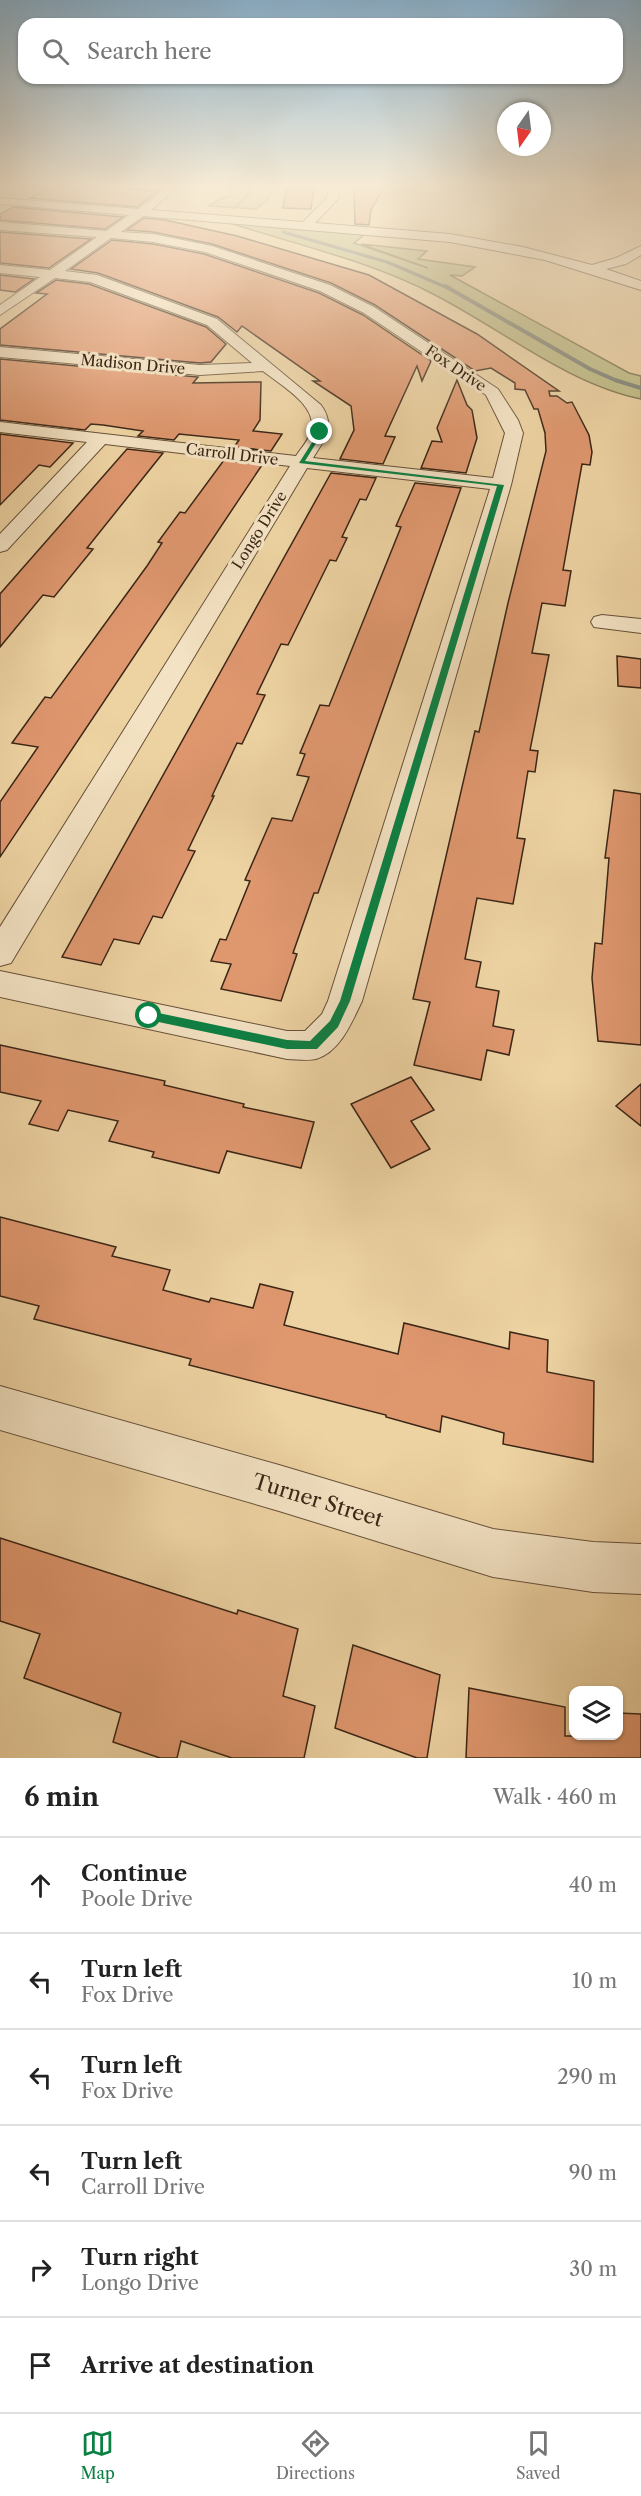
<!DOCTYPE html>
<html lang="en">
<head>
<meta charset="utf-8">
<style>
	:root { --surface:#fff; --page:#f2f2f2; --text:#222; --muted:#767676; --line:#e0e0e0; --accent:#0b8043 }
	body { margin:0; font-family:"Libre Caslon Text",serif; background:var(--page); color:var(--text) }
	.controls { position:absolute; right:18px; bottom:18px; display:grid; overflow:hidden; border-radius:12px; box-shadow:0 2px 4px #0004 }
	.controls button { width:54px; height:54px; display:grid; place-items:center; padding:0; border:0; border-bottom:2px solid var(--line); background:var(--surface); color:var(--text); font:30px sans-serif }
	.compass { position:absolute; left:497px; top:102px; width:54px; height:54px; border-radius:50%; background:var(--surface); box-shadow:0 2px 4px #0004; rotate:194deg }
	.stop { position:absolute; width:18px; height:18px; margin:-14px; border:4px solid #0b8043; border-radius:50%; background:#fff }
	.stop.end { background:#0b8043; border-color:#fff; box-shadow:0 2px 6px #0008 }
	.list { margin:0; padding:0; list-style:none }
	h2 { display:flex; justify-content:space-between; align-items:center; height:78px; margin:0; padding:0 24px; font-size:26px }
	h2 small { font-size:20px; font-weight:400; color:var(--muted) }
	.list li { display:grid; grid-template-columns:39px 1fr auto; gap:18px; align-items:center; box-sizing:border-box; height:96px; padding:0 24px; border-top:2px solid var(--line) }
	.list b { display:block; font-size:22px; white-space:nowrap }
	.list p { margin:0; font-size:20px; white-space:nowrap; color:var(--muted) }
	.list em { font-size:20px; font-style:normal; color:var(--muted) }
	.icon { flex:none; width:33px; height:33px; fill:none; stroke:currentColor; stroke-width:2; stroke-linecap:round; stroke-linejoin:round }
	.map { position:relative; flex:none; width:641px; height:1758px; overflow:hidden }
	.search { position:absolute; background:var(--surface); box-shadow:0 2px 4px #0004; left:18px; right:18px; top:18px; height:66px; display:flex; align-items:center; gap:15px; box-sizing:border-box; padding:0 21px; border-radius:18px; color:var(--muted); font-size:22px }
	.sheet { height:654px; background:var(--surface) }
	nav { display:flex; justify-content:space-around; align-items:center; box-sizing:border-box; height:84px; border-top:2px solid var(--line); background:var(--surface); font-size:16px; color:var(--muted) }
	nav a { display:grid; justify-items:center; gap:3px }
	nav .on { color:var(--accent) }
	.map>svg:first-child { display:block }
	.green { fill:#bcbb82; stroke:#7b704c; stroke-width:1.5 }
	.lines { fill:none; stroke-linecap:round; stroke-linejoin:round }
	.stream-far1 { stroke:#767c73; stroke-width:3 }
	.stream { stroke:#767c73; stroke-width:4 }
	.building { fill:#df976e; stroke:#3a2616; stroke-width:1.5 }
	.minor-casing { stroke:#675139; stroke-width:2 }
	.minor { fill:#f3e2c3; fill-rule:evenodd }
	.route { fill:#0b8043 }
	.labels { text-anchor:middle; dominant-baseline:central; stroke-width:6; stroke-linejoin:round; paint-order:stroke }
	.far-street-label { font-size:15px; fill:#3a2616; stroke:#f3e2c3 }
	.near-street-label { font-size:21px; fill:#3a2616; stroke:#f3e2c3 }
</style>
</head>
<body>
<div class="map">
<svg width="641" height="1758" viewBox="0 0 641 1758">
	<rect width="100%" height="100%" fill="#edd2a2"/>
	<filter id="stains"><feTurbulence type="fractalNoise" baseFrequency=".00333" numOctaves="4"/><feColorMatrix values="0 0 0 0 .2 0 0 0 0 .09 0 0 0 0 .02 0 0 0 .5 -.17"/></filter>
	<radialGradient id="worn" r=".72"><stop offset=".6" stop-color="#630" stop-opacity="0"/><stop offset="1" stop-color="#630" stop-opacity=".3"/></radialGradient>
	<g class="green">
		<polygon points="230,186 273,186 267,200 256,209 209,206 220,199 232,196"/>
		<path d="M 230,223 L 365,234 L 354,243 L 428,268 L 361,244 L 427,251 L 418,259 L 475,267 L 462,276 L 450,275 L 629,373 L 641,376 L 641,399 C 567,384 500,328 433,294 C 370,261 297,245 230,223 Z"/>
	</g>
	<g class="lines">
		<g class="stream-far1">
			<polyline points="234,208 247,196 252,186"/>
			<polyline points="283,232 387,262 448,288"/>
		</g>
		<polyline class="stream" points="445,286 590,369 615,380 641,388"/>
	</g>
	<g class="building">
		<polygon points="52,186 94,186 158,191 137,207 30,198"/>
		<polygon points="287,186 314,186 311,209 283,208"/>
		<polygon points="354,186 383,189 371,210 369,225 355,224"/>
		<polygon points="13,207 123,217 105,229 0,220 0,214"/>
		<polygon points="144,218 165,220 237,236 369,275 477,334 559,391 549,391 550,396 557,396 567,403 572,402 589,435 592,452 590,465 582,464 563,570 571,571 565,606 542,603 532,653 549,655 530,750 538,751 535,772 528,771 517,838 525,839 513,904 477,898 465,959 481,962 476,987 499,991 493,1026 514,1030 509,1055 487,1050 481,1080 414,1065 430,1002 413,999 475,731 479,732 508,603 546,451 545,433 538,409 534,409 525,390 515,389 515,383 491,368 475,371 375,305 331,283 212,244 153,232 127,230"/>
		<polygon points="0,232 91,239 49,268 0,263"/>
		<polygon points="112,240 153,244 204,254 319,293 363,315 431,361 422,381 417,366 385,436 395,437 383,464 340,459 354,430 351,406 313,381 320,381 242,326 237,332 218,317 98,273 71,269"/>
		<polygon points="0,275 34,279 15,292 0,290"/>
		<polygon points="56,280 89,284 206,327 226,344 211,362 200,363 0,345 0,329 47,294 36,293"/>
		<polygon points="0,359 198,377 193,383 261,382 260,420 253,431 282,434 271,451 234,447 239,440 179,434 174,440 138,436 143,431 103,425 91,424 85,430 0,420"/>
		<polygon points="457,380 467,405 472,410 477,438 466,473 421,468 432,441 442,442 437,428"/>
		<polygon points="0,434 73,443 50,467 39,465 0,505"/>
		<polygon points="127,449 163,453 87,548 93,549 54,597 43,595 0,647 0,594"/>
		<polygon points="224,460 262,465 0,857 0,802 38,747 12,743 45,697 51,698 147,566 162,543 158,542 180,512 185,513"/>
		<polygon points="331,473 376,478 366,500 360,499 342,537 347,538 336,561 330,560 288,645 281,644 257,694 265,695 242,744 237,743 212,796 214,796 188,850 195,851 162,918 153,916 139,944 114,939 101,965 62,957"/>
		<polygon points="415,483 461,488 318,893 314,893 293,953 297,954 281,1001 221,989 231,964 211,961 220,939 226,940 250,881 245,880 272,818 292,821 309,777 297,775 305,754 300,753 320,705 329,706 401,527 396,526"/>
		<polygon points="617,656 641,659 641,688 618,686"/>
		<polygon points="614,790 641,794 641,1045 598,1041 592,978 595,943 602,944 609,858 605,858"/>
		<polygon points="0,1045 165,1081 164,1085 244,1104 243,1107 314,1122 301,1168 227,1151 219,1173 152,1157 154,1152 109,1141 118,1121 68,1110 58,1131 29,1124 41,1101 0,1092"/>
		<polygon points="411,1077 434,1110 411,1121 430,1149 391,1168 351,1104"/>
		<polygon points="641,1084 641,1126 616,1106"/>
		<polygon points="0,1217 116,1247 112,1256 170,1270 163,1290 209,1302 211,1298 253,1308 260,1284 293,1292 284,1325 398,1354 404,1323 509,1349 510,1332 548,1340 547,1372 594,1381 593,1462 503,1444 504,1433 442,1416 440,1432 386,1417 386,1415 189,1365 191,1359 34,1319 39,1306 0,1296"/>
		<polygon points="0,1538 237,1614 238,1610 298,1629 283,1696 315,1706 304,1758 232,1758 181,1741 177,1758 160,1758 113,1742 121,1713 24,1678 40,1634 0,1621"/>
		<polygon points="353,1645 440,1675 427,1758 417,1758 335,1728"/>
		<polygon points="469,1688 565,1707 565,1736 618,1736 618,1713 641,1714 641,1758 466,1758"/>
	</g>
	<g class="lines">
		<defs>
			<g id="minor">
				<path d="M 164,186 L 174,186 L 174,190 L 151,210 L 303,222 L 327,198 L 330,186 L 340,186 L 338,199 L 315,223 L 450,234 L 523,247 L 592,265 L 616,258 L 641,246 L 641,255 L 626,264 L 606,269 L 641,281 L 641,290 L 545,260 L 450,242 L 143,216 L 121,232 L 153,234 L 212,246 L 330,285 L 374,307 L 498,389 L 518,420 L 523,433 L 511,485 L 362,1001 C 352,1022 340,1052 316,1059 C 307,1061 296,1059 287,1059 L 0,997 L 0,971 L 287,1031 L 305,1031 L 322,1014 L 328,1001 L 490,489 L 307,468 L 11,963 L 0,966 L 0,927 L 290,466 L 105,444 L 7,550 L 0,552 L 0,534 L 87,442 L 0,432 L 0,422 L 296,456 C 301,448 309,440 311,431 C 319,406 279,384 263,371 L 200,375 L 0,357 L 0,347 L 200,365 L 252,363 L 207,325 L 90,282 L 55,278 L 0,315 L 0,305 L 40,277 L 0,273 L 0,265 L 50,270 L 97,237 L 0,230 L 0,222 L 106,231 L 129,215 L 0,204 L 0,198 L 138,209 L 157,196 ZM 111,238 L 153,242 L 205,252 L 320,291 L 364,313 L 486,395 L 505,433 L 493,478 L 313,458 C 325,439 336,426 321,405 L 217,319 L 97,275 L 65,271 Z"/>
				<polygon points="602,615 641,619 641,633 594,627 591,622 594,617"/>
				<polygon points="0,1386 279,1465 493,1529 593,1542 641,1544 641,1594 593,1592 493,1577 279,1511 0,1430"/>
			</g>
		</defs>
		<use href="#minor" class="minor-casing"/>
		<use href="#minor" class="minor"/>
	</g>
	<linearGradient id="sky" x2="0" y2="1"><stop stop-color="#8ab4d2"/><stop offset="0.43" stop-color="#f7ebd5"/><stop offset="1" stop-color="#f7ebd5" stop-opacity="0"/></linearGradient>
	<rect width="641" height="432" fill="url(#sky)"/>
	<polygon class="route" points="320,430 323,432 305,461 504,485 350,1001 338,1027 317,1049 287,1049 149,1020 144,1016 149,1011 287,1040 310,1041 330,1021 340,1001 497,486 299,463"/>
	<g class="labels">
		<g class="far-street-label">
			<text transform="translate(133 364) rotate(5)">Madison Drive</text>
			<text transform="translate(456 368) rotate(34)">Fox Drive</text>
			<text transform="translate(232 454) rotate(7)">Carroll Drive</text>
			<text transform="translate(259 530) rotate(-58)">Longo Drive</text>
		</g>
		<g class="near-street-label">
			<text transform="translate(318 1500) rotate(17)">Turner Street</text>
		</g>
	</g>
	<rect width="100%" height="100%" filter="url(#stains)"/>
	<rect width="100%" height="100%" fill="url(#worn)"/>
</svg>
<div class="controls">
<button><svg class="icon" aria-label="layers" viewBox="0 0 24 24"><path d="M12 4l9 5-9 5-9-5zM3 14l9 5 9-5"/></svg></button>
</div>
<svg class="compass" viewBox="-18 -18 36 36"><path d="M0-13l5 13h-10z" fill="#e53935"/><path d="M0 13l5-13h-10z" fill="#767676"/></svg>
<div class="stop" style="left:149px;top:1016px"></div>
<div class="stop end" style="left:320px;top:432px"></div>
<div class="search"><svg class="icon" aria-label="search" viewBox="0 0 24 24"><circle cx="10" cy="10" r="6"/><path d="M15 15l6 6"/></svg>Search here</div>
</div>
<section class="sheet">
<h2>6 min<small>Walk · 460 m</small></h2>
<ul class="list">
<li><svg class="icon" aria-label="ahead" viewBox="0 0 24 24"><path d="M12 20V5M6 11l6-6 6 6"/></svg><div><b>Continue</b><p>Poole Drive</p></div><em>40 m</em></li>
<li><svg class="icon" aria-label="left" viewBox="0 0 24 24"><path d="M17 20v-9H6M10 6l-5 5 5 5"/></svg><div><b>Turn left</b><p>Fox Drive</p></div><em>10 m</em></li>
<li><svg class="icon" aria-label="left" viewBox="0 0 24 24"><path d="M17 20v-9H6M10 6l-5 5 5 5"/></svg><div><b>Turn left</b><p>Fox Drive</p></div><em>290 m</em></li>
<li><svg class="icon" aria-label="left" viewBox="0 0 24 24"><path d="M17 20v-9H6M10 6l-5 5 5 5"/></svg><div><b>Turn left</b><p>Carroll Drive</p></div><em>90 m</em></li>
<li><svg class="icon" aria-label="right" viewBox="0 0 24 24"><path d="M7 20v-9h11M14 6l5 5-5 5"/></svg><div><b>Turn right</b><p>Longo Drive</p></div><em>30 m</em></li>
<li><svg class="icon" aria-label="arrive" viewBox="0 0 24 24"><path d="M6 21V4h12l-3 4 3 4H6"/></svg><div><b>Arrive at destination</b></div></li>
</ul>
</section>
<nav>
<a class="on"><svg class="icon" aria-label="map" viewBox="0 0 24 24"><path d="M3 6l6-2 6 2 6-2v14l-6 2-6-2-6 2zM9 4v14M15 6v14"/></svg>Map</a>
<a><svg class="icon" aria-label="directions" viewBox="0 0 24 24"><path d="M12 3l9 9-9 9-9-9zM9 14v-3h6M13 9l2 2-2 2"/></svg>Directions</a>
<a><svg class="icon" aria-label="saved" viewBox="0 0 24 24"><path d="M7 4h10v16l-5-4-5 4z"/></svg>Saved</a>
</nav>
</body>
</html>
